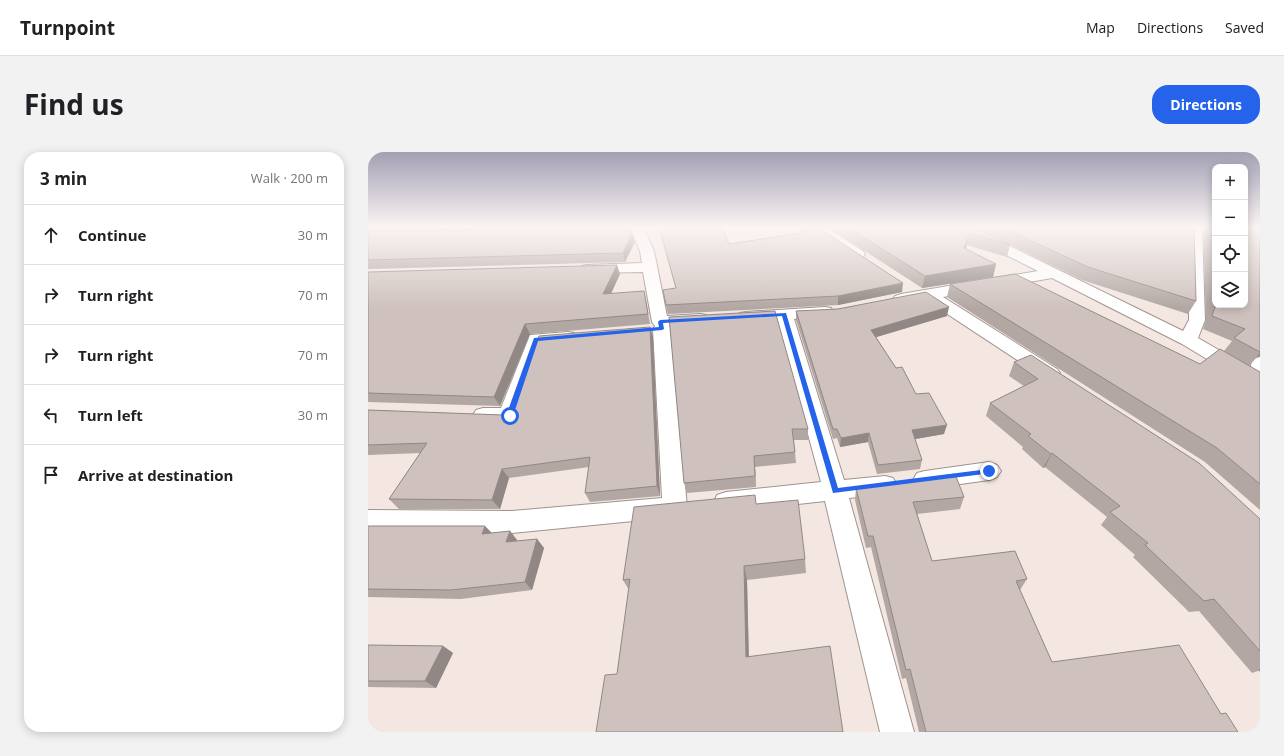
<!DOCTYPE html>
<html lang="en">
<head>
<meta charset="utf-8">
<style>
	:root { --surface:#fff; --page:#f2f2f2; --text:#202124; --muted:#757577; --line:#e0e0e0; --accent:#2563eb }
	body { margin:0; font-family:"Open Sans",sans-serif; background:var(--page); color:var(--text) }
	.controls { position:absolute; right:12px; top:12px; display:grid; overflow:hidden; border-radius:8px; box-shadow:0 2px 10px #0003 }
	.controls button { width:36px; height:36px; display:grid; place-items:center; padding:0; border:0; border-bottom:1px solid var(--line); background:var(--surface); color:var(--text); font:20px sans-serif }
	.stop { position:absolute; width:12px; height:12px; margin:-9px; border:3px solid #2563eb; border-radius:50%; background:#fff }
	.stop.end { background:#2563eb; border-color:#fff; box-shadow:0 1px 4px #0008 }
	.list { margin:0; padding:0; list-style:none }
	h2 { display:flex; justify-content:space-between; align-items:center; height:52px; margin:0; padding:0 16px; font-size:17px }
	h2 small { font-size:13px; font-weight:400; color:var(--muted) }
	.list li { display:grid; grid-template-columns:26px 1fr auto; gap:12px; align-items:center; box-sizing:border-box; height:60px; padding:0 16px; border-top:1px solid var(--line) }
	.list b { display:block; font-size:15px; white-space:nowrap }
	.list em { font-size:13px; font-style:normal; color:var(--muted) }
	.icon { flex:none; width:22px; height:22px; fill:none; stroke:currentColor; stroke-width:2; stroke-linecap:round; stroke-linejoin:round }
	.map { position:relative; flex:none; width:892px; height:580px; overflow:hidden; border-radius:16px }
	header { display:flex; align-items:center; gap:24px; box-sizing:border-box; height:56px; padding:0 20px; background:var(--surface); border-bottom:1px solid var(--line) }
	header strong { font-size:19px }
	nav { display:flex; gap:22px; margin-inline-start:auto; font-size:14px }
	.intro { display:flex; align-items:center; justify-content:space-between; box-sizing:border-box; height:96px; padding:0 24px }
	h1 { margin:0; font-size:28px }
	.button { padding:10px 18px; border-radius:16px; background:var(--accent); color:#fff; font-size:14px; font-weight:700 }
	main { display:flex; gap:24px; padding:0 24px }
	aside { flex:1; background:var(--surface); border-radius:16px; box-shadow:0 2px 10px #0003 }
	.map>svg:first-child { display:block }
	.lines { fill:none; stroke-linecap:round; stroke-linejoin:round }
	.minor-casing { stroke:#9f938f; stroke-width:2 }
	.minor { fill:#fff; fill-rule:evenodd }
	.wall { fill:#b2a7a3 }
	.shaded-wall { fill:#918885 }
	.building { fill:#cfc2be; stroke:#918885 }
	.route { fill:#2563eb }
</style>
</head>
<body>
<header>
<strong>Turnpoint</strong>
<nav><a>Map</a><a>Directions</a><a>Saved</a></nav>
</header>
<div class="intro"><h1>Find us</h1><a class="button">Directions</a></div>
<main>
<aside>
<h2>3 min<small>Walk · 200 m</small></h2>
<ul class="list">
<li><svg class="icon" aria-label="ahead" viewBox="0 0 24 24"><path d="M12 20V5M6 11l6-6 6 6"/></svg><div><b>Continue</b></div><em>30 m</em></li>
<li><svg class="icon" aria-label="right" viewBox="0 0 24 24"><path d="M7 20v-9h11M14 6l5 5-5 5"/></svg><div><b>Turn right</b></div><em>70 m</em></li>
<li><svg class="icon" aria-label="right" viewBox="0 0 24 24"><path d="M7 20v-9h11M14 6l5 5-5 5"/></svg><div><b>Turn right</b></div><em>70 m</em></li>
<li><svg class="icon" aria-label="left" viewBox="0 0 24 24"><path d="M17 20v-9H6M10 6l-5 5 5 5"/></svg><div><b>Turn left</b></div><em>30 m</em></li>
<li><svg class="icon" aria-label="arrive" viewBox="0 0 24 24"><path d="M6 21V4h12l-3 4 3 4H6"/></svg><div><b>Arrive at destination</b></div></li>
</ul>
</aside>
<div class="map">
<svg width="892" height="580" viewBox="0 0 892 580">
	<rect width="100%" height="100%" fill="#f4e7e2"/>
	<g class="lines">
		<defs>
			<g id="minor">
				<path d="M 262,75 L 275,75 L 286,99 L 299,164 L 332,162 L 338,163 L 340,167 L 338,171 L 301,174 L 303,177 L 319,355 L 316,362 C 309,365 303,364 296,366 L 144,381 L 0,380 L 0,358 L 144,359 L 294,346 L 285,177 L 287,174 L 284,170 L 275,120 L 219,121 L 214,120 L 212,117 L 214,114 L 219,113 L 274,111 L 272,99 Z"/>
				<polygon points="443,75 458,75 495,99 497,102 495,105 490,106 485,105 444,78"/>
				<polygon points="587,75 603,75 815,179 821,168 821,75 834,75 837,168 830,186 882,216 885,207 892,205 892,234 882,233 814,192 684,126 575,145 689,217 692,221 689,225 682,227 675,225 558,148 533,152 527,150 525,147 527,144 533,142 670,119 588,78"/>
				<polygon points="457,155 463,156 465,160 463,164 426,167 476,328 517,324 525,326 529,333 525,340 517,342 481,346 546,580 512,580 457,349 358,360 349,357 346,350 349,343 358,340 453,330 409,168 378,170 372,169 370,165 372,161 378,160"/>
				<path d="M 200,180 L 206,181 L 209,185 L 206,189 L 175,192 L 151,264 L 148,269 C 136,273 120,272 108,268 L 105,263 L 108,258 L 115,256 L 133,256 L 162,183 Z"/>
				<polygon points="621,310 629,313 633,319 629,325 621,328 557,337 549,335 545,328 549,321 557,319"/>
			</g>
		</defs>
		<use href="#minor" class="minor-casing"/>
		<use href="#minor" class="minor"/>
	</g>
	<g class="wall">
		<polygon points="0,75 93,75 0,77"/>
		<polygon points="291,75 354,75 361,92 432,81 432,79 534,140 470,153 300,162 298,153 308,136"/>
		<polygon points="460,75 605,75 642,93 639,105 599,93 598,97 628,112 625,125 554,136"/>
		<polygon points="606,75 826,75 828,149 820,162 714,128"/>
		<polygon points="835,75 892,75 892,204 889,205 881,214 856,199 864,189 835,177 838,168"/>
		<polygon points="0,79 267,90 257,110 0,117"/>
		<polygon points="0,120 252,122 243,142 276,139 278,148 282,172 162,182 132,254 0,250"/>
		<polygon points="582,132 832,212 892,220 892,358 837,310 579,145"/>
		<polygon points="428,159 579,164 508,185 528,216 548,242 576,282 547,287 554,308 552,317 509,322 500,290 472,295 469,286 465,287 428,168"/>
		<polygon points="301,165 440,277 440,288 426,288 427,300 428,311 387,315 388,335 319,341 316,331"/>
		<polygon points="282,175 285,185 292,344 222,350 217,341 221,315 141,326 132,357 31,357 21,347 52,301 0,303 0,258 135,263 142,261"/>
		<polygon points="646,210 892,367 892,520 890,518 884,521 831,459 821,460 765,405 767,403 733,373 739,365 677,315 675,316 654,297 655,295 618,264 622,251 656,234 641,224"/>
		<polygon points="488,336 596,345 592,357 549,362 564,409 659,427 652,438 684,510 853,562 870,580 551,580 538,526 534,527 503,395 498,396 487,348"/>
		<polygon points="389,352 437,407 438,421 379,428 381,505 249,522 261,438 255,428"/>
		<polygon points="0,374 124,381 142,379 149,388 148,389 169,387 176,396 164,438 93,447 0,445"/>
		<polygon points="0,493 75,494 85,501 68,536 0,535"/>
	</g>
	<g class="shaded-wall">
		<polygon points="264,81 267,90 257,110 255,101"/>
		<polygon points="602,81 599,93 593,109 596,96"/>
		<polygon points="628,112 625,125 554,136 557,124"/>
		<polygon points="249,113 252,122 238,152 235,142"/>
		<polygon points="535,131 534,140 470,153 470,144"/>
		<polygon points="581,155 579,164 502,187 503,178"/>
		<polygon points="157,172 162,182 132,254 126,245"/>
		<polygon points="282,175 285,185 292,344 289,334"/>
		<polygon points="892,200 892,204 889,205"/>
		<polygon points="579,273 576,282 542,288 544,278"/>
		<polygon points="501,281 500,290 472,295 473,286"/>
		<polygon points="684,301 677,315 675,316 683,302"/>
		<polygon points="386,304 387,315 388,335 387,324"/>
		<polygon points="134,317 141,326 132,357 124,348"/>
		<polygon points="117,374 125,382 114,382"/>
		<polygon points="142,379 149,388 145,399 138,390"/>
		<polygon points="169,387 176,396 164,438 157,430"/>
		<polygon points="376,414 379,428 381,516 378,505"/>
		<polygon points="75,494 85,501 68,536 57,529"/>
		<polygon points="892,517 892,518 884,521"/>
	</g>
	<g class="building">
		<polygon points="169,75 262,75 264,81 255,101 0,108 0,79 155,76"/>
		<polygon points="291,75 354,75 361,92 434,81 432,79 449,75 535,131 470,144 298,153 295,138 308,136"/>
		<polygon points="479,75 605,75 642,93 602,81 596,96 628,112 557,124"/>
		<polygon points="633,75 826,75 828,149 720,115"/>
		<polygon points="843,75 847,75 847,149"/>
		<polygon points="877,75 892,75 892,200 866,186 877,177 844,164 847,155 847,153 877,153"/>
		<polygon points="249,113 235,142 276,139 280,162 157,172 126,245 0,241 0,120"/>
		<polygon points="647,122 832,212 852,197 892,220 892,332 849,296 582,132"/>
		<polygon points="558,140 581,155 503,178 528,216 534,215 548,242 561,241 579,273 544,278 554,308 510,313 501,281 473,286 469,277 465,277 428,159 470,157"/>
		<polygon points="407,159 440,277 424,277 427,300 386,304 387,324 316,331 301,165"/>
		<polygon points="282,175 289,334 217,341 222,305 134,317 124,348 21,347 59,291 0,293 0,258 135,263 142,261 146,255 171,184"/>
		<polygon points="663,203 831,311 892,367 892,499 846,447 836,449 777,393 780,391 742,360 752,354 684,301 683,302 660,284 663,282 622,251 670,227 646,210"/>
		<polygon points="587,322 596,345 545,350 564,409 647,399 659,427 648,429 684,510 811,493 853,562 858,561 870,580 558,580 542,517 538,518 505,384 500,384 488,336"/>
		<polygon points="387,343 388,352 430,348 437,407 376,414 378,505 462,494 475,580 228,580 237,523 249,522 262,427 255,428 266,355"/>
		<polygon points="0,374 117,374 114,382 142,379 138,390 169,387 157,430 83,438 0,437"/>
		<polygon points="0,493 75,494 57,529 0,529"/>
	</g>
	<linearGradient id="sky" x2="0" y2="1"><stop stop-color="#a3a0b4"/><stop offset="0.48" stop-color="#faf4f2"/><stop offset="1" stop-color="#faf4f2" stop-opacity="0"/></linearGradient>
	<rect width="892" height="156" fill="url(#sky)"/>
	<polygon class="route" points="418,161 470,336 621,317 625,319 624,321 465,341 414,164 295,171 296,177 294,178 170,189 145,264 142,266 138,264 166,186 291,175 290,170 292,168"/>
</svg>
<div class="controls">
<button>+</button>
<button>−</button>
<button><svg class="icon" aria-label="locate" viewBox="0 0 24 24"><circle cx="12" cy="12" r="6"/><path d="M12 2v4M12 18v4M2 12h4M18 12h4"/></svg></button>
<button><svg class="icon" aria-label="layers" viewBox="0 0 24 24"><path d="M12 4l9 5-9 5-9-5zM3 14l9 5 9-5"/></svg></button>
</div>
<div class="stop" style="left:142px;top:264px"></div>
<div class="stop end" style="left:621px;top:319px"></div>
</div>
</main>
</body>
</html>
